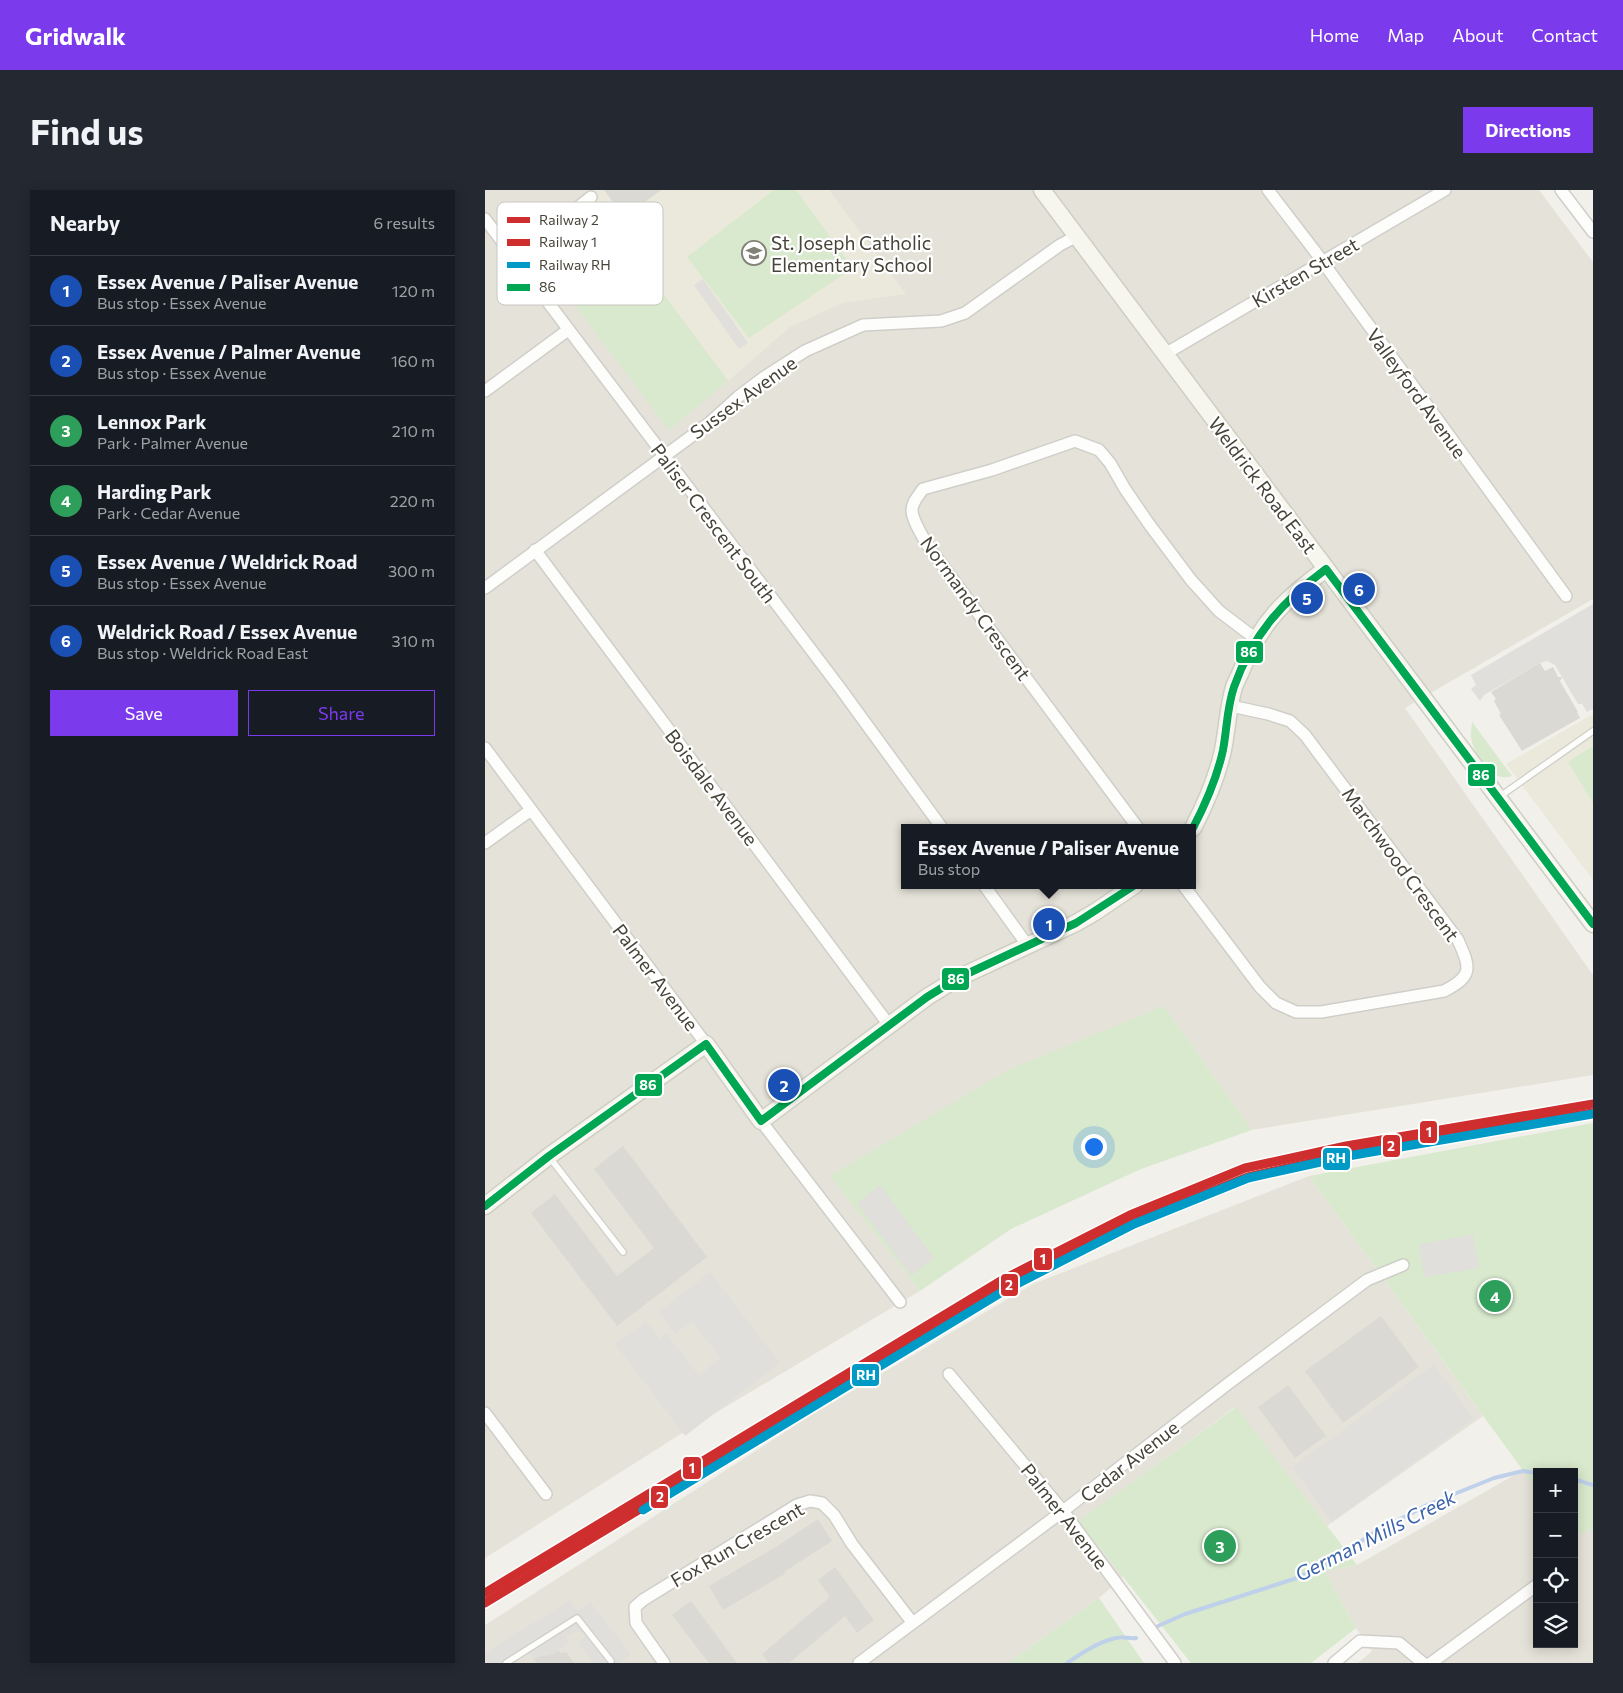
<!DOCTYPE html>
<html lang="en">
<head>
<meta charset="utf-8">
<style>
	:root { --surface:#171b24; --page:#242831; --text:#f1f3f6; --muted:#9ea1a6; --line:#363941; --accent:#7c3aed }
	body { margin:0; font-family:Commissioner,sans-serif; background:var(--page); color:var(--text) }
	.controls { position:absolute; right:15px; bottom:15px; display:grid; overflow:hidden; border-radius:0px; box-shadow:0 2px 12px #0003 }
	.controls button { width:45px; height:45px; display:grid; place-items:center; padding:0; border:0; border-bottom:1px solid var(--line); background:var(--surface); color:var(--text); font:25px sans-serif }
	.you { position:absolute; left:608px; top:956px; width:18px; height:18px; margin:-12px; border:4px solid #fff; border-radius:50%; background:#1a73e8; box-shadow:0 0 0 8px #1a73e833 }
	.badge { display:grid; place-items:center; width:32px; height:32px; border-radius:50%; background:var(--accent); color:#fff; font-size:16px; font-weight:700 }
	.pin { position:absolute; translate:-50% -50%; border:2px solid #fff; box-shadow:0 1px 5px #0006 }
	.popup { position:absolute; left:416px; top:634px; width:295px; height:65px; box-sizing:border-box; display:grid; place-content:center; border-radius:0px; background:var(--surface); filter:drop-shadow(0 1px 4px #0005); font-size:16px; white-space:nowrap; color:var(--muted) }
	.popup b { font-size:19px; color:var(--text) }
	.popup::after { content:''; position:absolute; left:50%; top:100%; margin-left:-10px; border:10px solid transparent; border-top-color:var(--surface) }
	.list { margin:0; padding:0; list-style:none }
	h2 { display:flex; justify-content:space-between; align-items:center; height:65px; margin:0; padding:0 20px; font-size:21px }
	h2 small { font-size:16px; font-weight:400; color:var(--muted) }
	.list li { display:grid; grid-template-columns:32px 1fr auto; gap:15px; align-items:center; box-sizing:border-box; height:70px; padding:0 20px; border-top:1px solid var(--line) }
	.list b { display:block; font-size:19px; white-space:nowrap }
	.list p { margin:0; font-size:16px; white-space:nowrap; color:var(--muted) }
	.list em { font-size:16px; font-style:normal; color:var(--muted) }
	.actions { display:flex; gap:10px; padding:15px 20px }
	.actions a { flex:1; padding:11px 0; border:1px solid var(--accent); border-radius:0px; text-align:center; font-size:18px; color:var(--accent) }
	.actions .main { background:var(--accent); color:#fff }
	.icon { flex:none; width:28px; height:28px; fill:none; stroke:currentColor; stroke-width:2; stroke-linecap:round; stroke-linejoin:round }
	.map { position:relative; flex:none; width:1108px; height:1473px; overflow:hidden; border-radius:0px }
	header { display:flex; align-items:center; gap:30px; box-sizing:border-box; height:70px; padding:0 25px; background:var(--accent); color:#fff }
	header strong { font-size:24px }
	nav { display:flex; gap:28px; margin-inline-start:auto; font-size:18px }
	.intro { display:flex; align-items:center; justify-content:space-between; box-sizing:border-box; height:120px; padding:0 30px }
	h1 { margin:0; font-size:35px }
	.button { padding:12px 22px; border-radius:0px; background:var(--accent); color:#fff; font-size:18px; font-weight:700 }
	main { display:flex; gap:30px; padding:0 30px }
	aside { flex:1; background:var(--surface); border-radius:0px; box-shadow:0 2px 12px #0003 }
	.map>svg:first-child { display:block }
	.residential { fill:#e5e3d9; fill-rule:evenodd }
	.education { fill:#ebe9db }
	.green { fill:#d9e9cd }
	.parking { fill:#e0dfdb }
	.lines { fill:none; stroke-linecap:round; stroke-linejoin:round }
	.stream { stroke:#bfd0eb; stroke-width:4 }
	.building { fill:#dad9d4 }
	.lane-casing { stroke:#cfcec9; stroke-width:8 }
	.street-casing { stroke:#cfcec9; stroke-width:14 }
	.secondary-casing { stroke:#cfcec3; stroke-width:19 }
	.lane { stroke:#fdfdfc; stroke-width:5.5 }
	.street { stroke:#fdfdfc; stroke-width:11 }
	.secondary { stroke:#f6f6ef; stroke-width:16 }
	.bus-1-casing { stroke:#fff; stroke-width:11 }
	.bus-1 { stroke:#00a651; stroke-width:8 }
	.rail-1-casing { stroke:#fff; stroke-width:12 }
	.rail-2-casing { stroke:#fff; stroke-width:12 }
	.rail-3-casing { stroke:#fff; stroke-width:12 }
	.rail-1 { stroke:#cf2e2f; stroke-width:9 }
	.rail-2 { stroke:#cf2e2f; stroke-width:9 }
	.rail-3 { stroke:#009ac7; stroke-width:9 }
	.labels { text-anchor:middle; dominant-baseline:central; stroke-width:4.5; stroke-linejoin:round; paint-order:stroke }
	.poi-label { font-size:19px; fill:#464338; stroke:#fff; text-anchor:start }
	.street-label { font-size:19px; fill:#464338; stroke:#fff }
	.water-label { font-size:20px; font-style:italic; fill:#3963aa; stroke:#fff }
	.key { fill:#fff; stroke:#c8c7c3; stroke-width:1 }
	.key-label { font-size:14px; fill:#464338 }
	.line-badge { stroke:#fff; stroke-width:2 }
	.badge-label { font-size:14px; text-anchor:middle; font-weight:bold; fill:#fff }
</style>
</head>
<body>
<header>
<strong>Gridwalk</strong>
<nav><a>Home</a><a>Map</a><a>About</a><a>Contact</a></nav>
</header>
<div class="intro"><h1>Find us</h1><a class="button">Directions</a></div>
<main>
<aside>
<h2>Nearby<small>6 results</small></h2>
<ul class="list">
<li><span class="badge" style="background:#1a4fb4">1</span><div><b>Essex Avenue / Paliser Avenue</b><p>Bus stop · Essex Avenue</p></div><em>120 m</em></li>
<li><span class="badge" style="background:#1a4fb4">2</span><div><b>Essex Avenue / Palmer Avenue</b><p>Bus stop · Essex Avenue</p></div><em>160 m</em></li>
<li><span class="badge" style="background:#2e9e5b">3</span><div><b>Lennox Park</b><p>Park · Palmer Avenue</p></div><em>210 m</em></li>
<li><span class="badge" style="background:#2e9e5b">4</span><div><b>Harding Park</b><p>Park · Cedar Avenue</p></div><em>220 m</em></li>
<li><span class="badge" style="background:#1a4fb4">5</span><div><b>Essex Avenue / Weldrick Road</b><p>Bus stop · Essex Avenue</p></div><em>300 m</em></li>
<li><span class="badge" style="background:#1a4fb4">6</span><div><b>Weldrick Road / Essex Avenue</b><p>Bus stop · Weldrick Road East</p></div><em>310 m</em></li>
</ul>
<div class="actions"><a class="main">Save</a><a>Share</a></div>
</aside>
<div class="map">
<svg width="1108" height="1473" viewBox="0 0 1108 1473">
	<rect width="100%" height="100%" fill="#f1f0eb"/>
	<g class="residential">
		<path d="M 0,0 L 1054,0 L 1108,72 L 1108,409 L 920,518 L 1108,785 L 1108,885 L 767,940 L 679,816 L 346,986 L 435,1101 L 207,1237 L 0,1368 ZM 420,638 L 708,638 L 708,695 L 420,695 Z"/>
		<polygon points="824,986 998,1226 842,1336 750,1217 595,1331 638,1387 614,1408 523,1473 0,1473 0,1435 325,1226 548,1094"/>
		<polygon points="1038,1280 1052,1300 1052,1454 1089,1454 1089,1346 1108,1339 1108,1473 873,1473 887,1461 871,1438 840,1381 872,1375"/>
	</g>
	<g class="education">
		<polygon points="101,0 344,0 421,104 357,113 305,137 243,191"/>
		<polygon points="1108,524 1108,690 1021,574"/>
	</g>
	<g class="green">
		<polygon points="289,0 311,0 368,78 264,148 202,67"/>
		<polygon points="117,22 243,191 184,240 56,70"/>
		<path d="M 987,532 L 1027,586 C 1008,594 988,564 986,547 C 985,542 987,537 987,532 Z"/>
		<polygon points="1108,556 1108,613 1083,572"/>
		<polygon points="679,816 767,940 656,979 526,1039 435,1101 345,986 523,880"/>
		<polygon points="1108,933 1108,1339 1089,1346 1089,1282 1052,1282 1052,1300 824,986"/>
		<polygon points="751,1217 872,1375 840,1381 871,1438 826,1473 706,1473 594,1331"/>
		<polygon points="614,1408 659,1473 523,1473"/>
	</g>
	<g class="parking">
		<polygon points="218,89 263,153 254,159 209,95"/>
		<polygon points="1108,414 1108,519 1102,522 1097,514 1093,514 1070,475 1062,471 1055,473 999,505 995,511 986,499 991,495 986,485"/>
		<polygon points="395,995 449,1068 426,1086 372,1013"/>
		<polygon points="988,1045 994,1078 939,1087 934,1054"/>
		<polygon points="225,1082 295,1173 200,1246 130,1154 161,1131 174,1149 181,1143 214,1185 235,1168 207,1131 190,1144 173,1122"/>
		<polygon points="949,1174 988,1229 847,1332 807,1277"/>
		<polygon points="85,1410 93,1421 105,1412 146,1464 134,1473 108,1473 93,1453 101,1445 93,1441 81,1446 85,1453 51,1473 44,1463 29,1473 0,1473 0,1463"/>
	</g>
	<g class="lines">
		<g class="stream">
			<polyline points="1089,1289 1108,1295"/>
			<polyline points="673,1436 700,1424 812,1388 842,1374 887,1344 942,1315 1009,1288 1038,1281 1052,1283"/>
			<path d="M 582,1473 C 597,1463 613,1452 631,1448 C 637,1446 644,1449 651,1448"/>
		</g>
	</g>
	<g class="building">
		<polygon points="119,0 176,0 148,21 155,30 143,39 128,20 132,17"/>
		<polygon points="1055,473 1060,481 1068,477 1073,487 1077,487 1075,491 1093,522 1092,522 1095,528 1037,561 1014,525 1016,524 1009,511 1011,509 1006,502"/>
		<polygon points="138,956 222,1067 132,1136 46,1023 70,1004 132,1086 169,1058 109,979"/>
		<polygon points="896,1126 934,1177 858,1233 820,1181"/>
		<polygon points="803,1195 841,1246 810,1268 773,1217"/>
		<polygon points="333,1329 347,1351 299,1382 300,1384 238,1420 224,1396 294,1355"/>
		<polygon points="350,1377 389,1430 372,1443 360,1426 304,1473 284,1473 277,1464 345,1407 333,1390"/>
		<polygon points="206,1411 252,1473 224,1473 187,1425"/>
		<polygon points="73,1460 76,1463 81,1462 89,1473 51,1473 50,1468 68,1464"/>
	</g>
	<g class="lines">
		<defs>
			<g id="lane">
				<polyline points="1014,607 1108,541"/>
				<polyline points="65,968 138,1062"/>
				<polyline points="21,1473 92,1428 126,1471"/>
			</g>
			<g id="street">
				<polyline points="783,0 829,60 1081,406"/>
				<polyline points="1076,0 1108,42"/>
				<polyline points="0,29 355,498 457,638"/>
				<polyline points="29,68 106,7"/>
				<polyline points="680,164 960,0"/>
				<polyline points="0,201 83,140"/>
				<polyline points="50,360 404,835"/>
				<polyline points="0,398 223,234 253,207 278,188 320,161 378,135 456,131 480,123 575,55 592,46"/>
				<polyline points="0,558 221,854"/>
				<path d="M 653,638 L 443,356 C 438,347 427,330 427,320 C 427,312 434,305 438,299 L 507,280 L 590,251 L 614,260 L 625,273 L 640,299 L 664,334 L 706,390 L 734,421 L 771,449"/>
				<polyline points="0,653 46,620"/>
				<polyline points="499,695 543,756"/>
				<path d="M 698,695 L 775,797 L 791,813 L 811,822 L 836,822 L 959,801 C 989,786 985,777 973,750 L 820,545 L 805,531 L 783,524 L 746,516"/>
				<polyline points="276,931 415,1112"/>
				<polyline points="464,1184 578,1321 690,1473"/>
				<polyline points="0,1223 61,1304"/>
				<polyline points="179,1473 151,1433 150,1417 158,1410 312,1315 325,1311 337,1313 349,1325 367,1354 427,1432"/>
				<polyline points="374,1473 578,1321 744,1193 882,1090 918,1075"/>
				<polyline points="849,1473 875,1451 914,1453 938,1473"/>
				<polyline points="946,1473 1052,1395"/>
			</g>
			<g id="secondary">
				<polyline points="557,0 1108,734"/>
				<path d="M 708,638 C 721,613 732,588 738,560 C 742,540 743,517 749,497 C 751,491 755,485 757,479 C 776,432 800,409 841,379"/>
				<polyline points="0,1016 64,966 221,854 276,931 442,807 473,788 591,733 610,722 650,695"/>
			</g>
		</defs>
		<use href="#lane" class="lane-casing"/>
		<use href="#street" class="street-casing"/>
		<use href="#secondary" class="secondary-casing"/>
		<use href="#lane" class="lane"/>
		<use href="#street" class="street"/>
		<use href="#secondary" class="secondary"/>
		<defs>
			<g id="bus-1">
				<path d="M 708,638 C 721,613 732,588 738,560 C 742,539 742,517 749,497 C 767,445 798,411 841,379 L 1108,734"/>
				<polyline points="0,1016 64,966 221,854 276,931 442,807 473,788 591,733 650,695"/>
			</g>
		</defs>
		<use href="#bus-1" class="bus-1-casing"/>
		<use href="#bus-1" class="bus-1"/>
		<defs>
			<polyline id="rail-1" points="0,1413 521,1097 648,1032 763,987 863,964 997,940 1108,923"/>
			<polyline id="rail-2" points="0,1403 517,1090 645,1025 760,978 861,956 1108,914"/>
			<polyline id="rail-3" points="158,1320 522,1099 649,1034 763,988 863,966 1108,924"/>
		</defs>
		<use href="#rail-1" class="rail-1-casing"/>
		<use href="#rail-2" class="rail-2-casing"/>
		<use href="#rail-3" class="rail-3-casing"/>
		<use href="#rail-1" class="rail-1"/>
		<use href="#rail-2" class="rail-2"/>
		<use href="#rail-3" class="rail-3"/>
	</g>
	<defs>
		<symbol id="school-ring" viewBox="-11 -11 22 22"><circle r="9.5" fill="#fff" stroke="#828077" stroke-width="1.5"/><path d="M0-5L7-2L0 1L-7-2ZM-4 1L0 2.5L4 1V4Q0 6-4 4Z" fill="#828077"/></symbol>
	</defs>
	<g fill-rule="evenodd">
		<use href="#school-ring" x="255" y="49" width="28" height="28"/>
	</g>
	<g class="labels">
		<g class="poi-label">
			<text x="286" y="52">St. Joseph Catholic<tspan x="286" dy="22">Elementary School</tspan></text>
		</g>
		<g class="street-label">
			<text transform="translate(820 82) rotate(-30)">Kirsten Street</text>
			<text transform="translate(932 203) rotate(54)">Valleyford Avenue</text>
			<text transform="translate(258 207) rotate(-36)">Sussex Avenue</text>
			<text transform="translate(778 295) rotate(53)">Weldrick Road East</text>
			<text transform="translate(229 333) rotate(53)">Paliser Crescent South</text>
			<text transform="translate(491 418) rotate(54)">Normandy Crescent</text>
			<text transform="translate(227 597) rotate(53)">Boisdale Avenue</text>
			<text transform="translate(916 674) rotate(54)">Marchwood Crescent</text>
			<text transform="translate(171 787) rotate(53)">Palmer Avenue</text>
			<text transform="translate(644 1271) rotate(-38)">Cedar Avenue</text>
			<text transform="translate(580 1326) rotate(52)">Palmer Avenue</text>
			<text transform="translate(252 1354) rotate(-30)">Fox Run Crescent</text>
		</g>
		<g class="water-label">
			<text transform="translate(890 1345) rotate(-27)">German Mills Creek</text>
		</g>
	</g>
	<rect x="12" y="12" width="166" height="103" rx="8" class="key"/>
	<rect x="22" y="27" width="23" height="6" fill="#cf2e2f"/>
	<rect x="22" y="49" width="23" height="7" fill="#cf2e2f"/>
	<rect x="22" y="72" width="23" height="6" fill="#009ac7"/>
	<rect x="22" y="94" width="23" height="7" fill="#00a651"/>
	<g class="key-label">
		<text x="54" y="35">Railway 2</text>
		<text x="54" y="57">Railway 1</text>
		<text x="54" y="80">Railway RH</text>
		<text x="54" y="102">86</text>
	</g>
	<g class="line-badge">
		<rect x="750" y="450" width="29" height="24" rx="5" fill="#00a651"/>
		<rect x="982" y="573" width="29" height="24" rx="5" fill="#00a651"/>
		<rect x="456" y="777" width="29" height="24" rx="5" fill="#00a651"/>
		<rect x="149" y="883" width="29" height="24" rx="5" fill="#00a651"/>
		<rect x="934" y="930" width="19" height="24" rx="5" fill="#cf2e2f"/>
		<rect x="897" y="944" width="19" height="24" rx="5" fill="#cf2e2f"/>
		<rect x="837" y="957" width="29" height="24" rx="5" fill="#009ac7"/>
		<rect x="548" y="1057" width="20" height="24" rx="5" fill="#cf2e2f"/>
		<rect x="515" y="1083" width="19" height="24" rx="5" fill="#cf2e2f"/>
		<rect x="366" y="1173" width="29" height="24" rx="5" fill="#009ac7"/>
		<rect x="197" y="1266" width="20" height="24" rx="5" fill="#cf2e2f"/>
		<rect x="165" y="1295" width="19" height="24" rx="5" fill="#cf2e2f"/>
	</g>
	<g class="badge-label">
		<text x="764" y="467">86</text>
		<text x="996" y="590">86</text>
		<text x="471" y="794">86</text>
		<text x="163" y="900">86</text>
		<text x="944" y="947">1</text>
		<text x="906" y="961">2</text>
		<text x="851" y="973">RH</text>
		<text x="558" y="1074">1</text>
		<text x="524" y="1100">2</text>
		<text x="381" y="1190">RH</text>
		<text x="207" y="1283">1</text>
		<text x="175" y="1312">2</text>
	</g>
</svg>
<div class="controls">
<button>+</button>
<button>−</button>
<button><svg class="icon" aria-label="locate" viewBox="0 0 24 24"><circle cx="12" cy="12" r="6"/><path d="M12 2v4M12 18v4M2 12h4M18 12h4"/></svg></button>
<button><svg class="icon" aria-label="layers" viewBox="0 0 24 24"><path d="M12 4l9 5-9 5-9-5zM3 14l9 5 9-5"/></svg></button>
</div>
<div class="you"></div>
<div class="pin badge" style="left:564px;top:734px;background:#1a4fb4">1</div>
<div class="popup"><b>Essex Avenue / Paliser Avenue</b>Bus stop</div>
<div class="pin badge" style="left:299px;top:895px;background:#1a4fb4">2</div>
<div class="pin badge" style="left:735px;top:1356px;background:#2e9e5b">3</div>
<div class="pin badge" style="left:1010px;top:1106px;background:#2e9e5b">4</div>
<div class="pin badge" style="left:822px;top:408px;background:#1a4fb4">5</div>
<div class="pin badge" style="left:874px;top:399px;background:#1a4fb4">6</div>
</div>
</main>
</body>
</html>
